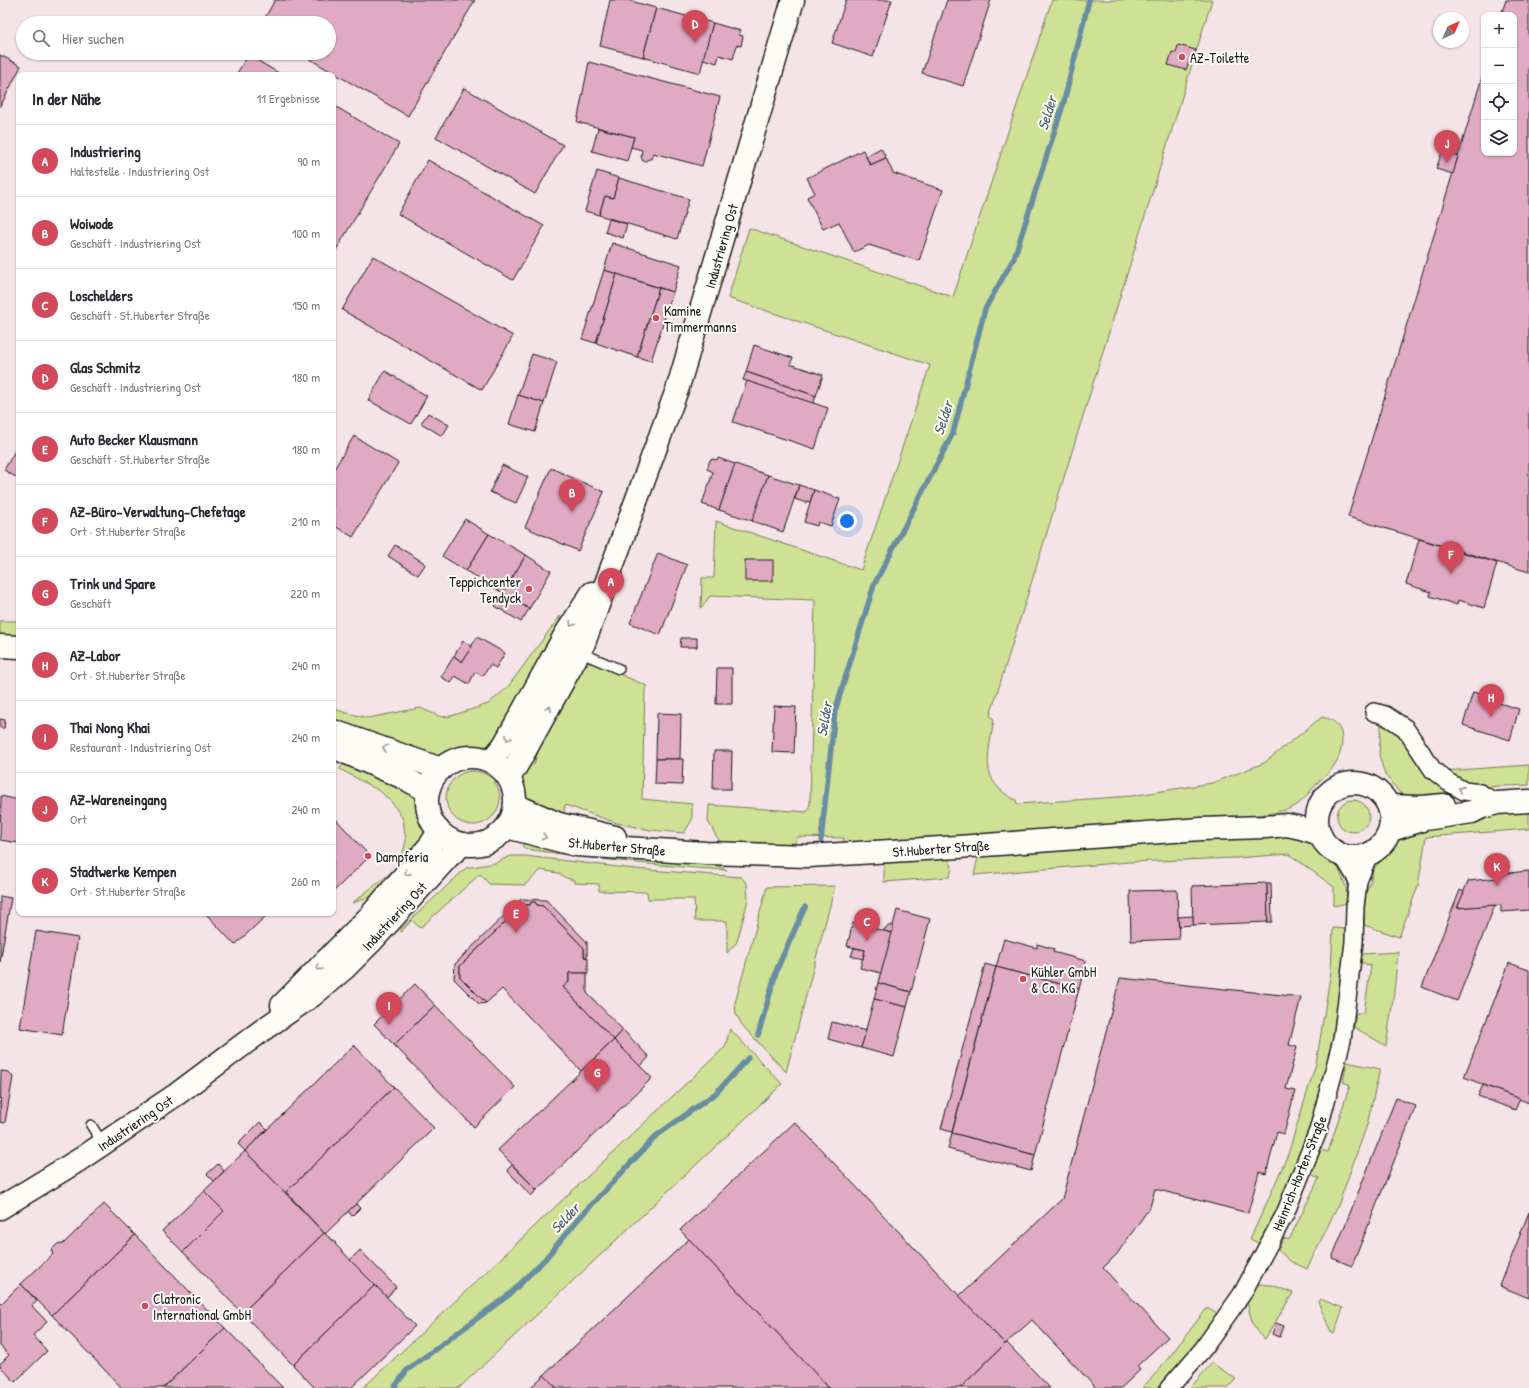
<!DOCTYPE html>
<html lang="de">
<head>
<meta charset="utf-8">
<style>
	:root { --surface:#fff; --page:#f7f7f7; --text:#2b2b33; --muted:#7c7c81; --line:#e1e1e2; --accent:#d1495b }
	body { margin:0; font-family:"Patrick Hand",sans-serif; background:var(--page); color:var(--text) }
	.controls { position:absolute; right:12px; top:12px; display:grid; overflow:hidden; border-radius:8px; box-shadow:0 1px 3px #0004 }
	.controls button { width:36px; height:36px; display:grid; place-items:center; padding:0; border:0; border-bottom:1px solid var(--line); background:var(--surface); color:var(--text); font:20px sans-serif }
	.compass { position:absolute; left:1433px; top:12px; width:36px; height:36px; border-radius:50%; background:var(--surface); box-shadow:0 1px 3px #0004; rotate:44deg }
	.you { position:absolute; left:847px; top:521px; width:14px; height:14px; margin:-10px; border:3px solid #fff; border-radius:50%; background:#1a73e8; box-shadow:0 0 0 6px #1a73e833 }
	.badge { display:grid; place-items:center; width:26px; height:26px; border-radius:50%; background:var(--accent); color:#fff; font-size:13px; font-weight:700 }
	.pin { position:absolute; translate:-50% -33px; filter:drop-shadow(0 1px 2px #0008) }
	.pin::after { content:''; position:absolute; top:21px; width:14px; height:12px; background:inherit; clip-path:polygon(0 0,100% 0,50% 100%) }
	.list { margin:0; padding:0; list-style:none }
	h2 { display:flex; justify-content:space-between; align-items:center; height:52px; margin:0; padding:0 16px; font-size:17px }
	h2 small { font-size:13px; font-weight:400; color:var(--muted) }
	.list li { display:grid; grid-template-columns:26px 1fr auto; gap:12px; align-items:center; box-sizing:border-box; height:72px; padding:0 16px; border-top:1px solid var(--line) }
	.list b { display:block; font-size:15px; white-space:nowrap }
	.list p { margin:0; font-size:13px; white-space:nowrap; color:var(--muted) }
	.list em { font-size:13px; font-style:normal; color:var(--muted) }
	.icon { flex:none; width:22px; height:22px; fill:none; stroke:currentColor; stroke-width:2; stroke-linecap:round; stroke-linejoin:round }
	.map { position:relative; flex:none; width:1529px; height:1388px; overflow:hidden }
	.search { position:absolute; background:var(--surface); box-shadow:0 1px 3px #0004; left:16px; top:16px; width:320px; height:44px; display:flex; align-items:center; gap:10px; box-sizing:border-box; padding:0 14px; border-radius:22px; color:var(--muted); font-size:15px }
	.panel { position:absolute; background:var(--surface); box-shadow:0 1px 3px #0004; left:16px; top:72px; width:320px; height:844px; border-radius:8px }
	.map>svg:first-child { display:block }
	.green { fill:#cfe195; stroke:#767e58 }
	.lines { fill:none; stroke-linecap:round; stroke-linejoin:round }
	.stream { stroke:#688da2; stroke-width:5.5 }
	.building { fill:#e0aac3; stroke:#1c1c1c }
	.lane-casing { stroke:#1c1c1c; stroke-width:12 }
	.street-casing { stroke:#1c1c1c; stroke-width:20 }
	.secondary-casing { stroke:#1c1c1c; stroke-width:25 }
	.lane { stroke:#fdfcf7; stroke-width:9 }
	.street { stroke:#fdfcf7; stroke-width:17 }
	.secondary { stroke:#fdfcf7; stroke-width:22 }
	.oneway { stroke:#989794 }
	.poi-dot { fill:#d1495b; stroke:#fdfcf7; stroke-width:1.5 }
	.labels { text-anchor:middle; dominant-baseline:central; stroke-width:4; stroke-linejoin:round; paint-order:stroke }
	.poi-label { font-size:14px; fill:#1c1c1c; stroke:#fdfcf7; text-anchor:start }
	.street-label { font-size:14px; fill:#1c1c1c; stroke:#fdfcf7 }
	.water-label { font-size:15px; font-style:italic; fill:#485e6a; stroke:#fdfcf7 }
</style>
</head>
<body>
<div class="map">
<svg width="1529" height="1388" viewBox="0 0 1529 1388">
	<rect width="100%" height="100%" fill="#f4e3e7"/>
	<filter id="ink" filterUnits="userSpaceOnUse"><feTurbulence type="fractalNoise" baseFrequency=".025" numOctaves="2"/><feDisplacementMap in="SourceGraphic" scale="8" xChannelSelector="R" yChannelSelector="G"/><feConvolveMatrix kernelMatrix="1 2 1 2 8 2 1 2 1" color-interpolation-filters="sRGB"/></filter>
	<g filter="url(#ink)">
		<g class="green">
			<path d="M 1052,0 L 1212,0 L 990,716 L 994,719 C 989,754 977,781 1016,800 L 1017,804 L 1132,796 L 1212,783 L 1264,763 L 1322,717 C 1326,718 1331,719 1333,721 C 1349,733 1341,759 1330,771 C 1327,775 1322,778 1319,781 C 1310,790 1304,802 1293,807 C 1277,815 1244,816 1226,819 L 843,845 L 844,838 L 798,837 L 791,848 L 725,847 L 716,836 L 708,821 L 709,805 L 807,812 L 810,804 L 815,600 L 710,596 L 701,608 L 702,578 L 714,578 L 716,521 L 861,570 L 930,365 L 728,298 L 749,228 L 953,297 Z"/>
			<polygon points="560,616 559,634 494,741 487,746 457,751 441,759 333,722 333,708 343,712 368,718 420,708 441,717 451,716 488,704 507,688"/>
			<polygon points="0,621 19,621 19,639 0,637"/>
			<polygon points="592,662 647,686 645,689 642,799 692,804 692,820 684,833 651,830 617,823 565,805 563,819 539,809 525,797 519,777 527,760 534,765 539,747 583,666"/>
			<polygon points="1381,725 1396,731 1456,795 1425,799 1400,793 1385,775 1379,755"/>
			<path d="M 345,760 L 417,794 C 424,805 426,819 427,832 L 383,893 L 352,903 L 392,872 L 400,863 L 406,841 L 403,819 L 393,804 L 381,792 L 340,769 Z"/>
			<polygon points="1529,765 1529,785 1478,787 1444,771"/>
			<circle cx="473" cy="798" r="27"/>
			<circle cx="1353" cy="816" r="16"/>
			<polygon points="1529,811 1529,829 1426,837 1418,886 1399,937 1364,925 1365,894 1370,884 1373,870 1403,835 1430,822"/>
			<polygon points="1286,831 1309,840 1324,856 1331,861 1339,869 1346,887 1347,903 1334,906 1334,887 1289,854 1236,858 1129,862 974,875 978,858 983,854"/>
			<path d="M 527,840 L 650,860 L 718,866 L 727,870 C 660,866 592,859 526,849 L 522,846 Z"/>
			<polygon points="510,856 525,856 635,869 741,877 747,884 748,900 737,942 727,953 727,921 695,921 694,899 648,899 647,892 599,891 599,884 574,883 574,880 566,878 558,873 541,870 525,885 489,884 480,874 420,928 412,920 401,932 400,930 466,868 495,863"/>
			<path d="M 947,858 C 953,865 953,869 949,877 L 884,882 L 884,864 L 891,861 Z"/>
			<polygon points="835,886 786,1072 742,1025 736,1014 735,1003 767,887"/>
			<polygon points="1333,928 1346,929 1342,985 1337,1019 1326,1072 1310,1125 1287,1188 1260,1244 1250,1239 1268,1200 1288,1154 1316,1064 1331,971"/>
			<polygon points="1398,952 1394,992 1386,1046 1354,1027 1356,1013 1364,1013 1371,966 1361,962 1362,954"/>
			<polygon points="730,1029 782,1084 459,1388 363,1388 725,1047"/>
			<polygon points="1347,1062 1380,1069 1367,1125 1339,1203 1307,1269 1290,1261 1278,1250 1284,1238 1289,1240 1319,1178 1311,1174 1321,1150 1328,1152 1350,1085 1343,1082"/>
			<path d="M 1257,1284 L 1272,1285 L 1293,1293 L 1265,1339 C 1252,1332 1250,1313 1247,1301 Z"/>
			<polygon points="1320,1299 1343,1308 1334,1334 1332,1334 1318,1302"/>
			<polygon points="1207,1308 1217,1314 1179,1366 1158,1388 1142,1388 1160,1369"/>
			<polygon points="1212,1363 1236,1379 1228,1388 1190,1388"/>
		</g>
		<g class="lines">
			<g class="stream">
				<polyline points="821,840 835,711 874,585 953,433 985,309 1014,258 1063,105 1089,0"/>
				<polyline points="758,1035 777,969 805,907"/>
				<polyline points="394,1388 407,1370 510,1294 545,1259 580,1217 656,1136 716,1093 748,1058"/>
			</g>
		</g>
		<g class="building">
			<polygon points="275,0 475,0 408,116 299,53 329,53 329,23 262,23"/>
			<polygon points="610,0 627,0 656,8 643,57 600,46"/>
			<polygon points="846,0 892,0 873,57 832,43"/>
			<polygon points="947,0 991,0 963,86 922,73"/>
			<polygon points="1506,0 1529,0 1529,572 1348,517 1484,71 1484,153 1514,153 1514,15 1501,15"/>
			<polygon points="656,8 713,23 700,73 643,57"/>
			<polygon points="713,23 741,31 739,35 743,36 741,46 737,45 733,59 719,55 717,63 703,59"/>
			<polygon points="1178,45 1196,50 1192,63 1189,62 1186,70 1168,65 1172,52 1176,53"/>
			<polygon points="0,55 21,66 0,107"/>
			<polygon points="248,55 282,75 236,75"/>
			<polygon points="589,62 720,97 702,166 653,153 651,159 649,159 645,161 643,161 641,157 642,150 631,147 634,137 577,122"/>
			<polygon points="464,88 563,145 535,194 436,137"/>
			<polygon points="333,105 399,144 333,255"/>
			<polygon points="598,128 634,137 627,161 592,151"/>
			<polygon points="881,148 886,158 870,165 866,156"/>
			<polygon points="863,150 870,165 886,158 893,173 943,190 919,261 869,245 854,252 839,222 823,229 807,197 815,193 807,178"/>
			<polygon points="1442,152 1458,156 1453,174 1436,169"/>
			<polygon points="428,160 544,226 513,280 398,214"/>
			<polygon points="597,171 619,178 613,198 605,196 599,215 585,211"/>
			<polygon points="619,178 689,199 677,239 599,215 605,196 613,198"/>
			<polygon points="609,219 627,224 623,238 605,232"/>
			<polygon points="612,243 681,265 673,292 604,270"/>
			<polygon points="373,256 513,336 482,390 342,310"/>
			<polygon points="604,270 617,274 596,343 582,339"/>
			<polygon points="617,274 659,288 637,357 596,343"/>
			<polygon points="659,288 673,292 651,361 637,357"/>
			<polygon points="754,345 793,358 790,364 823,375 816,396 746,372"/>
			<polygon points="532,354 557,362 544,403 518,395"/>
			<polygon points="385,371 427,396 411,424 368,400"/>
			<polygon points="746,372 816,396 813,404 743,380"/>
			<polygon points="747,381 828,408 815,449 733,422"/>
			<polygon points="518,395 544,403 535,432 509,424"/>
			<polygon points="428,413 449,425 442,436 421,423"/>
			<polygon points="354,436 398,463 353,537 333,525 333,471"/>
			<polygon points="19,444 19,479 4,470"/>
			<polygon points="718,458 735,464 719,510 702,504 713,472 707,469 710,460 712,459 717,460"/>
			<polygon points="735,464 768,475 753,521 719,510"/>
			<polygon points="502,465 528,477 516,503 490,492"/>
			<polygon points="551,468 604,492 578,551 525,527"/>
			<polygon points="768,475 799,485 783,532 752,521"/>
			<polygon points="799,485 814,490 810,502 806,501 806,503 795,499"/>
			<polygon points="814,490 840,499 831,526 818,522 817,526 804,522"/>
			<polygon points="465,519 489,534 466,571 442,556"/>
			<polygon points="489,534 526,555 503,593 466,571"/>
			<polygon points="1419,539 1497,563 1484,608 1458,600 1457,605 1430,596 1431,592 1406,584"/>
			<polygon points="395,545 423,562 425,565 418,575 388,556"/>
			<polygon points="658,553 687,565 660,635 630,623"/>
			<polygon points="526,555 551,571 529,609 503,593"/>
			<rect x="745" y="560" width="28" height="21"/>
			<polygon points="503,593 529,609 521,622 495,606"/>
			<polygon points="477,637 505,653 496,668 490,665 483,676 475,672 469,684 455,676 451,683 441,677 454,656 462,662"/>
			<polygon points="681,638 697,638 697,647 680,647"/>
			<polygon points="463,641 472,646 462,662 454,656"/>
			<polygon points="717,668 732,668 732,704 716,704"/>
			<polygon points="1473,692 1483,695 1482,698 1519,709 1510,740 1463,725"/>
			<polygon points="774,706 796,707 794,753 772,752"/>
			<polygon points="657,713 681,714 680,759 656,759"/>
			<polygon points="0,719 5,720 4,728 0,728"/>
			<polygon points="714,751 732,751 731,789 713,789"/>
			<polygon points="656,759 683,759 682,785 655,784"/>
			<polygon points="1,796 19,800 19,843 0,840"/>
			<polygon points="333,816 366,852 366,860 333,892"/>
			<polygon points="1529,871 1529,910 1501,912 1501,905 1457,908 1468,881 1498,878 1498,874"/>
			<polygon points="1267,883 1268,922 1193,925 1192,886"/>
			<polygon points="1267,883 1271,883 1272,922 1268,922"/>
			<polygon points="1177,890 1179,939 1131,941 1130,891"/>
			<polygon points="1460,890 1464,892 1457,908 1495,905 1457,1001 1422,987"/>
			<polygon points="0,896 11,898 0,962"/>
			<polygon points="521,899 546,900 587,942 587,957 584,957 584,948 543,906 537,905 535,902 531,902 530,905 523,905 460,966 460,977 486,1003 479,1004 454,979 455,964"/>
			<polygon points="531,902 535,902 537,905 543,906 584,948 584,957 588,958 588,973 569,973 569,982 563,987 614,1040 581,1071 502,989 486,1003 460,977 460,966 523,905 530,905"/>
			<polygon points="897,910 930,919 911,992 878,983"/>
			<polygon points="205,913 269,913 235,945"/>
			<polygon points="1193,916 1193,925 1179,926 1178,917"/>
			<polygon points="853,923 892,933 881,973 860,968 865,950 847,946"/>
			<polygon points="891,925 893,926 892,933 884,931 885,928"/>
			<polygon points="36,931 78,938 62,1035 20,1028"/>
			<polygon points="1004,939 1037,948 1037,944 1054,949 1053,952 1086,961 1079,989 996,967"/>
			<polygon points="854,948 865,950 863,959 851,956"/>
			<polygon points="1509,963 1529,970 1529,1103 1464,1077"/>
			<polygon points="985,964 996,967 952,1132 941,1129"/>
			<polygon points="996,967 1079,989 1035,1155 952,1133"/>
			<polygon points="569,973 587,973 587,993 623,1030 614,1040 563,987 569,982"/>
			<polygon points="1120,978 1301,997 1289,1045 1297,1047 1286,1089 1295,1091 1284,1134 1277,1132 1266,1174 1259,1172 1248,1213 1155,1189 1150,1207 1117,1254 1103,1268 1168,1337 1137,1366 1140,1370 1121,1388 1096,1388 1032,1320 1005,1344 959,1296 1062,1199"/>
			<polygon points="878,983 911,992 907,1007 874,999"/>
			<polygon points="415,984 435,1005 394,1045 374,1024"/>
			<polygon points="874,999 907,1007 894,1057 861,1048"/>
			<polygon points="435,1005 515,1087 474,1127 394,1045"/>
			<polygon points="832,1022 866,1031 861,1048 828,1039"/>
			<polygon points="623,1030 649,1057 640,1067 614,1040"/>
			<polygon points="614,1040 652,1078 537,1190 498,1150"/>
			<polygon points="354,1045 394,1087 286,1192 296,1201 294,1202 245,1151"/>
			<polygon points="1,1071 9,1072 13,1077 5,1123 0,1122"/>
			<polygon points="1483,1085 1520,1099 1515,1110 1478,1096"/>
			<polygon points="394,1087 434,1128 325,1234 286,1192"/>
			<polygon points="1396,1098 1416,1106 1352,1266 1332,1258"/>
			<polygon points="260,1122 267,1129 245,1151 238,1144"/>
			<polygon points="795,1122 1005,1344 960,1388 829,1388 680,1230"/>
			<polygon points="952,1133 1035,1155 1031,1171 948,1149"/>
			<polygon points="245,1151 324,1233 242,1313 183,1252 224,1211 204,1191"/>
			<polygon points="218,1164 224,1171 214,1181 207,1174"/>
			<polygon points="512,1165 537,1190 531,1196 507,1170"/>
			<polygon points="204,1191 224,1211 183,1252 162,1231"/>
			<polygon points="104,1204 135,1235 52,1315 21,1284 53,1254 51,1250 59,1243 63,1244"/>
			<polygon points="356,1204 360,1208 352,1216 348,1211"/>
			<polygon points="1529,1212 1529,1298 1500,1286"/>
			<polygon points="324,1233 336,1243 335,1244 375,1285 293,1365 242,1313"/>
			<polygon points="135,1235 225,1328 163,1388 122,1388 52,1315"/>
			<polygon points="689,1239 829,1388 557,1388 544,1375"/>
			<polygon points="360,1250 396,1287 387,1297 350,1260"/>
			<polygon points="21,1284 37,1301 32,1306 47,1322 33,1335 47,1351 15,1382 0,1366 0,1364 9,1355 0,1346 0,1305"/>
			<polygon points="375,1285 415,1326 351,1388 315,1388 293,1365"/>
			<polygon points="1276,1323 1284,1326 1280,1337 1272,1334"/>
			<polygon points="225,1328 283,1388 163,1388"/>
			<polygon points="1007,1343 1050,1388 960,1388 1005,1344"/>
			<polygon points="544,1375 557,1388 530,1388"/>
		</g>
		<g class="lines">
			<defs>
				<g id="lane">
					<polyline points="579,652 619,669"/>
					<polyline points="91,1125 103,1144"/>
				</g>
				<g id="street">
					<polyline points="1374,712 1385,715 1405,728 1433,770 1448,782 1464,791 1480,793 1497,803"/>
					<polyline points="1343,856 1358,881"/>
					<polyline points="1169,1388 1203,1349 1242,1294 1285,1214 1318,1131 1342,1040 1354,942 1355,907 1358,881 1369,854"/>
				</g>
				<g id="secondary">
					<polyline points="0,646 19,647"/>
					<polyline points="333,731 441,769"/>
					<polyline points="333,747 404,778 428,791"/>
					<circle cx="471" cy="801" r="44"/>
					<polyline points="491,761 504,745 565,635 592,593"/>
					<polyline points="509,778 521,758 584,643 678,387 793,0"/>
					<circle cx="1354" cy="820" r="37"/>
					<polyline points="515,805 559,824 615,837"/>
					<polyline points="1390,806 1421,807 1444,805"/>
					<polyline points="507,827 576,845 706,853 808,856 958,847 1201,829 1265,827 1287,825 1301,828 1320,834"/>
					<polyline points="1391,830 1425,819 1472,812 1482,807 1497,803 1529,801"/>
					<polyline points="282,1005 369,917 431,844 439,831"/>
					<polyline points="0,1208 79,1160 177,1094 264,1029 313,995 345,968 371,942 448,857 463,844"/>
				</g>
			</defs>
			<use href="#lane" class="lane-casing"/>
			<use href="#street" class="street-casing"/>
			<use href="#secondary" class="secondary-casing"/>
			<use href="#lane" class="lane"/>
			<use href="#street" class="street"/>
			<use href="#secondary" class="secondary"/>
		</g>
		<defs><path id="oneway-chevron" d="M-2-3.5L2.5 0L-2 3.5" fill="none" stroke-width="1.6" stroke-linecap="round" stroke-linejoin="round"/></defs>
		<g class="oneway">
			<use href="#oneway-chevron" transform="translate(572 624) rotate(122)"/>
			<use href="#oneway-chevron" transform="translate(549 708) rotate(-62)"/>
			<use href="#oneway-chevron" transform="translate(508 738) rotate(119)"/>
			<use href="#oneway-chevron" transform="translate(385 748) rotate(-161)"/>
			<use href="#oneway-chevron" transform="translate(1461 789) rotate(-156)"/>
			<use href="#oneway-chevron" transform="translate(544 837) rotate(15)"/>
			<use href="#oneway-chevron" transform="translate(407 873) rotate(129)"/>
			<use href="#oneway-chevron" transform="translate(319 968) rotate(136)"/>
		</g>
	</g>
	<g class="poi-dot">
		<circle cx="1182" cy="57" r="4"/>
		<circle cx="656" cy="318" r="4"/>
		<circle cx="529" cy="589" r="4"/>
		<circle cx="368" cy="856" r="4"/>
		<circle cx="1023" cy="979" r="4"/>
		<circle cx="145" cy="1306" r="4"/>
	</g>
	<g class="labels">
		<g class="poi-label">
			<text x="1190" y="57">AZ-Toilette</text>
			<text x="664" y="310">Kamine<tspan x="664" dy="16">Timmermanns</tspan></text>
			<text x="521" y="581" text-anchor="end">Teppichcenter<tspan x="521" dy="16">Tendyck</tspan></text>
			<text x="376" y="856">Dampferia</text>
			<text x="1031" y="971">Kühler GmbH<tspan x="1031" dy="16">&amp; Co. KG</tspan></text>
			<text x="153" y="1298">Clatronic<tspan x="153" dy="16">International GmbH</tspan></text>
		</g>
		<g class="street-label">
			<text transform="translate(721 246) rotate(-74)">Industriering Ost</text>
			<text transform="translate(617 846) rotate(5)">St.Huberter Straße</text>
			<text transform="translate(941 848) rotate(-4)">St.Huberter Straße</text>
			<text transform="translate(394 916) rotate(-47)">Industriering Ost</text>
			<text transform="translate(135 1123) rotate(-34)">Industriering Ost</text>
			<text transform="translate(1299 1173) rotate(-68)">Heinrich-Horten-Straße</text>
		</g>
		<g class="water-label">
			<text transform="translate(1047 113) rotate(-73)">Selder</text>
			<text transform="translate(943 418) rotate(-72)">Selder</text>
			<text transform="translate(824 719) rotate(-80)">Selder</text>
			<text transform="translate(565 1218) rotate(-47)">Selder</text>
		</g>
	</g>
</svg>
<div class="controls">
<button>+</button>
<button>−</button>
<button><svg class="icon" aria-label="locate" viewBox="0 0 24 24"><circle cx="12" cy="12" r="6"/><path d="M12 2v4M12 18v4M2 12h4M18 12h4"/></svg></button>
<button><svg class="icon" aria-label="layers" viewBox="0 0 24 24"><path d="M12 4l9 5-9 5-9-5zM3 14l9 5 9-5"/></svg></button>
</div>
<svg class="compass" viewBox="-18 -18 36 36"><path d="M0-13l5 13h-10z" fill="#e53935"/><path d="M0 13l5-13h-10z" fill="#7c7c81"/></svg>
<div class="you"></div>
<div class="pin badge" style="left:611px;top:601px">A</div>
<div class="pin badge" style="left:572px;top:512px">B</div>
<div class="pin badge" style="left:867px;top:941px">C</div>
<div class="pin badge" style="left:695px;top:43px">D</div>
<div class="pin badge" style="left:516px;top:933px">E</div>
<div class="pin badge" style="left:1451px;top:574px">F</div>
<div class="pin badge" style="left:597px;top:1092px">G</div>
<div class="pin badge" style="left:1491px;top:717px">H</div>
<div class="pin badge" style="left:389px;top:1025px">I</div>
<div class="pin badge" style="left:1447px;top:163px">J</div>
<div class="pin badge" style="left:1497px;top:886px">K</div>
<div class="search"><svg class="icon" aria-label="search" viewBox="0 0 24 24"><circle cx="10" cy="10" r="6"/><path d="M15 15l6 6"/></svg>Hier suchen</div>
<section class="panel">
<h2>In der Nähe<small>11 Ergebnisse</small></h2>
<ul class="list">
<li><span class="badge">A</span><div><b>Industriering</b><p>Haltestelle · Industriering Ost</p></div><em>90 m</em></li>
<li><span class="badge">B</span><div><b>Woiwode</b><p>Geschäft · Industriering Ost</p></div><em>100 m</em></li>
<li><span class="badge">C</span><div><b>Loschelders</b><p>Geschäft · St.Huberter Straße</p></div><em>150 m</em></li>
<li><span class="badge">D</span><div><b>Glas Schmitz</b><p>Geschäft · Industriering Ost</p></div><em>180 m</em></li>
<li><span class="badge">E</span><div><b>Auto Becker Klausmann</b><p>Geschäft · St.Huberter Straße</p></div><em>180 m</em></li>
<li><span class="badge">F</span><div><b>AZ-Büro-Verwaltung-Chefetage</b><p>Ort · St.Huberter Straße</p></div><em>210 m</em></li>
<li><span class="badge">G</span><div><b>Trink und Spare</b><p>Geschäft</p></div><em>220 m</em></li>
<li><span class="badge">H</span><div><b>AZ-Labor</b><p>Ort · St.Huberter Straße</p></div><em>240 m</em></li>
<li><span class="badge">I</span><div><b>Thai Nong Khai</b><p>Restaurant · Industriering Ost</p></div><em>240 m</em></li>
<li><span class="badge">J</span><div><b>AZ-Wareneingang</b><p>Ort</p></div><em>240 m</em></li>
<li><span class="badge">K</span><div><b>Stadtwerke Kempen</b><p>Ort · St.Huberter Straße</p></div><em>260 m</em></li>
</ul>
</section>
</div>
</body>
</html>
